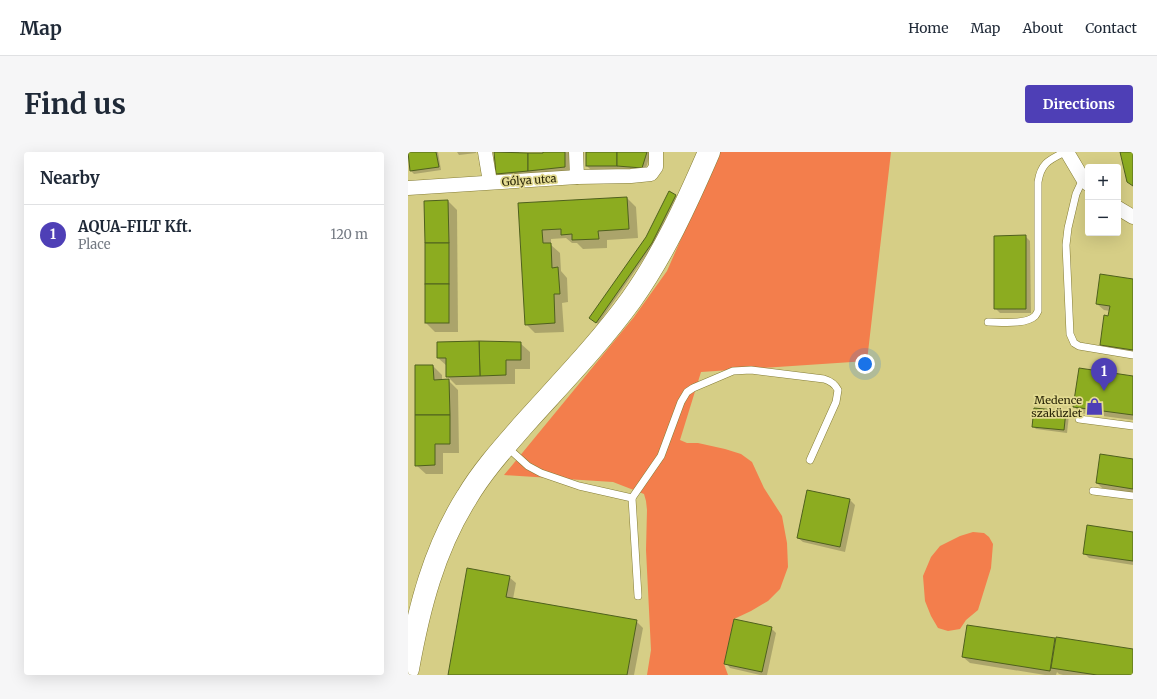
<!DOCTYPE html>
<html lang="en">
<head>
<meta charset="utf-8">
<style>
	:root { --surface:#fff; --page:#f6f6f7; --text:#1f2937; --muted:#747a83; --line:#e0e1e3; --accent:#4e3fb6 }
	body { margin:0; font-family:Merriweather,serif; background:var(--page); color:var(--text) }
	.controls { position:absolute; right:12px; top:12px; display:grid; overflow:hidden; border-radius:4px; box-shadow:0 4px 16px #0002 }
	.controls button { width:36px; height:36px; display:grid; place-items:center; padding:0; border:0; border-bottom:1px solid var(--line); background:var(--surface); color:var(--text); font:20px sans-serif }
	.you { position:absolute; left:457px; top:212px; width:14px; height:14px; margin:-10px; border:3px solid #fff; border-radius:50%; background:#1a73e8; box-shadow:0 0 0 6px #1a73e833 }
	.badge { display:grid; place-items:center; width:26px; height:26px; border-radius:50%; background:var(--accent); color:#fff; font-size:13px; font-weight:700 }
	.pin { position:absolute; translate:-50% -33px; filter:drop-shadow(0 1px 2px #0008) }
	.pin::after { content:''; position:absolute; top:21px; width:14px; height:12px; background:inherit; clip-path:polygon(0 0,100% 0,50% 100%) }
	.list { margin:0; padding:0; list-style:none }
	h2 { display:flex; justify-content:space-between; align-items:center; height:52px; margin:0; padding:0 16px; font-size:17px }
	h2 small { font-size:13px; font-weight:400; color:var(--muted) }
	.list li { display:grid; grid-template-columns:26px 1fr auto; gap:12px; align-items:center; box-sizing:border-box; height:60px; padding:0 16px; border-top:1px solid var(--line) }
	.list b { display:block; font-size:15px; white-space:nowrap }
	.list p { margin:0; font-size:13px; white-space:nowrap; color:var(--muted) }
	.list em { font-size:13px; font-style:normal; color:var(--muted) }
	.map { position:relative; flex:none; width:725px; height:523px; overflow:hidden; border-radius:4px }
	header { display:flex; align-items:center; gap:24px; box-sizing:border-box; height:56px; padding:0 20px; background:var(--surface); border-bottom:1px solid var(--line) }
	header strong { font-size:19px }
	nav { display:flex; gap:22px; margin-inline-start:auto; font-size:14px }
	.intro { display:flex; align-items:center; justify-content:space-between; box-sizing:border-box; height:96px; padding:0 24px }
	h1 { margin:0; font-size:28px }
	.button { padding:10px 18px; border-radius:4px; background:var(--accent); color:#fff; font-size:14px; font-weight:700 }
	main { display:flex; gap:24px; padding:0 24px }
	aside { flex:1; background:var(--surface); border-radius:4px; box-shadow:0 4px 16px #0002 }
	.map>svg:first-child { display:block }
	.green { fill:#f37e4c }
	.shadow { fill:#0003 }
	.building { fill:#8cac20; stroke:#4f601e }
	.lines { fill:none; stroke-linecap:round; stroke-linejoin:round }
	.lane-casing { stroke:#857d36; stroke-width:8 }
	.street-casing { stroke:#857d36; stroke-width:15 }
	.primary-casing { stroke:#857d36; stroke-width:23 }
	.lane { stroke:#fff; stroke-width:7 }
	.street { stroke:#fff; stroke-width:14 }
	.primary { stroke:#fff; stroke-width:22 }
	.labels { text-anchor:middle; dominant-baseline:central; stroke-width:3.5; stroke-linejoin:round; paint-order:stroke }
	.street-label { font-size:11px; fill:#2b2709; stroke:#e3db92 }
	.poi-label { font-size:11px; fill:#2b2709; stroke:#e3db92; text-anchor:end }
</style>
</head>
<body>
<header>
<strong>Map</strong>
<nav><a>Home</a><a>Map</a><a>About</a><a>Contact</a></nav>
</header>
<div class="intro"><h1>Find us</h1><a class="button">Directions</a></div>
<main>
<aside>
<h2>Nearby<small></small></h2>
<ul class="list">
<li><span class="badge">1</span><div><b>AQUA-FILT Kft.</b><p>Place</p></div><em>120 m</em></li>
</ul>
</aside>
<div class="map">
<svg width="725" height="523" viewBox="0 0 725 523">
	<rect width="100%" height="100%" fill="#d6ce86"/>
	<g class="green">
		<polygon points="311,0 483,0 459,209 293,220 272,288 279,291 290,291 317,297 333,302 344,310 356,336 374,364 379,391 380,415 372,437 360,449 343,459 326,467 316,512 320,523 239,523 243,498 238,398 239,358 238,349 236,342 205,330 96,323 226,165 259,119"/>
		<polygon points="565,380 576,381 581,385 585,392 583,416 570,458 558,468 552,477 540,479 530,476 523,464 517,449 515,424 523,405 532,394 552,384"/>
	</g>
	<g class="shadow">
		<polygon points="0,0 30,0 33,18 6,22 3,19"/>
		<polygon points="49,0 68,0 68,1 51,3"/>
		<polygon points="87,0 111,0 111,2 136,2 136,0 162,0 162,20 94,27 89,22"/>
		<polygon points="179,0 243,0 237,19 213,17 213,19 184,19 179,14"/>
		<polygon points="267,44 268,45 245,93 190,172 184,167"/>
		<polygon points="219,46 228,55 230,86 199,88 199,96 175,97 169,91 164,91 158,86 143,87 143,93 152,101 153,119 159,126 160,150 154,151 156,180 127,181 118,172 111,52"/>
		<polygon points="40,49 49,58 50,180 27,180 18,171"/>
		<polygon points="617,84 622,89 623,161 592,161 587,156"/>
		<polygon points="725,128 725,203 700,199 693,193 702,159 696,158 689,152"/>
		<polygon points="112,191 122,200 122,217 107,217 107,232 48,233 39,224 39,214 30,206"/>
		<polygon points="25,214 34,223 34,229 40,228 50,238 51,301 35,301 35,322 18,322 8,313"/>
		<polygon points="725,225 725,268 672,261 666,254"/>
		<polygon points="657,260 661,263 659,281 628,277 625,274"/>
		<polygon points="725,308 725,341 694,336 689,331"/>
		<polygon points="442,348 447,353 437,400 395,390 390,386"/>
		<polygon points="725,381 725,413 681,406 676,401"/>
		<polygon points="101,425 108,431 105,447 228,469 235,476 226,523 41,523"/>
		<polygon points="363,476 368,481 359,523 352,523 322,516 318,511"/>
		<polygon points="646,487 648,488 725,498 725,523 655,523 651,522 649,520 648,523 637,523 562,511 555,505"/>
	</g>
	<g class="building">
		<polygon points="0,0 28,0 31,15 2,19"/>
		<polygon points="86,0 120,1 120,19 88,22"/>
		<polygon points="135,0 157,0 157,15 120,19 120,1 135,1"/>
		<rect x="178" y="0" width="31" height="14"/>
		<polygon points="209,0 239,0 234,16 209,14"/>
		<polygon points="712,0 725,0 725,34 719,30"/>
		<polygon points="261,39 268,43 244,91 188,171 181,166 238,85"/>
		<polygon points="219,45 221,77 190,79 191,87 164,88 164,82 153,83 153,77 134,78 135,91 143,91 144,116 150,115 152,142 146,142 147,171 117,173 110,51"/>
		<polygon points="40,48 41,91 17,91 16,49"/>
		<polygon points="618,83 618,157 586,157 586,84"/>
		<rect x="17" y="91" width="24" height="41"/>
		<polygon points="692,122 725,127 725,198 692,193 696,163 700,164 702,154 688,152"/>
		<rect x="17" y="132" width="24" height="39"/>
		<polygon points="71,189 113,190 113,208 98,208 98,223 72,224"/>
		<polygon points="71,189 72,224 38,225 38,206 29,206 29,190"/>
		<polygon points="7,213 25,213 26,228 41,227 42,263 7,263"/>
		<polygon points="671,216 725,224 725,263 665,255"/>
		<polygon points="626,256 658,259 656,278 624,275"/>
		<polygon points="7,263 42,263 42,292 27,292 27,313 7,314"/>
		<polygon points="692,302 725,307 725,337 688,331"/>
		<polygon points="399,338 442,347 432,395 389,386"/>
		<polygon points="679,373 725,380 725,409 675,402"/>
		<polygon points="59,416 102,424 98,445 229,468 219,523 40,523"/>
		<polygon points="326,467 364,475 354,520 316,512"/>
		<polygon points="559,473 647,486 642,519 554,505"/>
		<polygon points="648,485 725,497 725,523 689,523 643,516"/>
	</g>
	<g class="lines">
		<defs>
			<g id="lane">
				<polyline points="675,27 668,42 660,76 658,93 662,182 666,191 671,194 725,203"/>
				<path d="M 580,170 C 592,170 618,173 627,164 C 628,163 629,161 630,159 L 630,30 C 633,11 641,8 657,0"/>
				<polyline points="671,267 725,274"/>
				<polyline points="99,295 120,314 133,321 171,334 224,346 230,444"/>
				<polyline points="685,339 725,344"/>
				<path d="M 224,346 L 253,304 L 273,250 L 279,240 L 285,236 L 325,219 L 343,218 L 416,227 C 423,229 427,232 430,238 L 428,250 L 402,308"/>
			</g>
			<g id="street">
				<polyline points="77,0 82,30"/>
				<polyline points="168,0 169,25"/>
				<polyline points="659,0 675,27 680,32"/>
				<polyline points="0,36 169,25 223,24 243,22 248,15 248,0"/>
				<polyline points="710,56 725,65"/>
			</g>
			<path id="primary" d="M 0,517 C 11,456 26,397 59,345 C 75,318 97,294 117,271 C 153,231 191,192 223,148 C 255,103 279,51 301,0"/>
		</defs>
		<use href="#lane" class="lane-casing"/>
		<use href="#street" class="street-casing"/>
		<use href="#primary" class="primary-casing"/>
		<use href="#lane" class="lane"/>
		<use href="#street" class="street"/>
		<use href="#primary" class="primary"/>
	</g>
	<defs>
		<symbol id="shop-bare" viewBox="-9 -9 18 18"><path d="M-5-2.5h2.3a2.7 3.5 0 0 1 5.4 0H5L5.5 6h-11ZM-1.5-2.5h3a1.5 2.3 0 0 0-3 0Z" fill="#4e3fb6" stroke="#e3db92" stroke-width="2.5" paint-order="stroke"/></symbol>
	</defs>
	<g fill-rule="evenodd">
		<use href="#shop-bare" x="674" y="242" width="25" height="25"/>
	</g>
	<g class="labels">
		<g class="street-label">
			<text transform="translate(121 28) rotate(-4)">Gólya utca</text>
		</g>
		<g class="poi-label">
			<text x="674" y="248">Medence<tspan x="674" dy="13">szaküzlet</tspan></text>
		</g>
	</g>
</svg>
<div class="controls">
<button>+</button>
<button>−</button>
</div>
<div class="you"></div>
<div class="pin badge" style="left:696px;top:239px">1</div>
</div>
</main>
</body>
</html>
